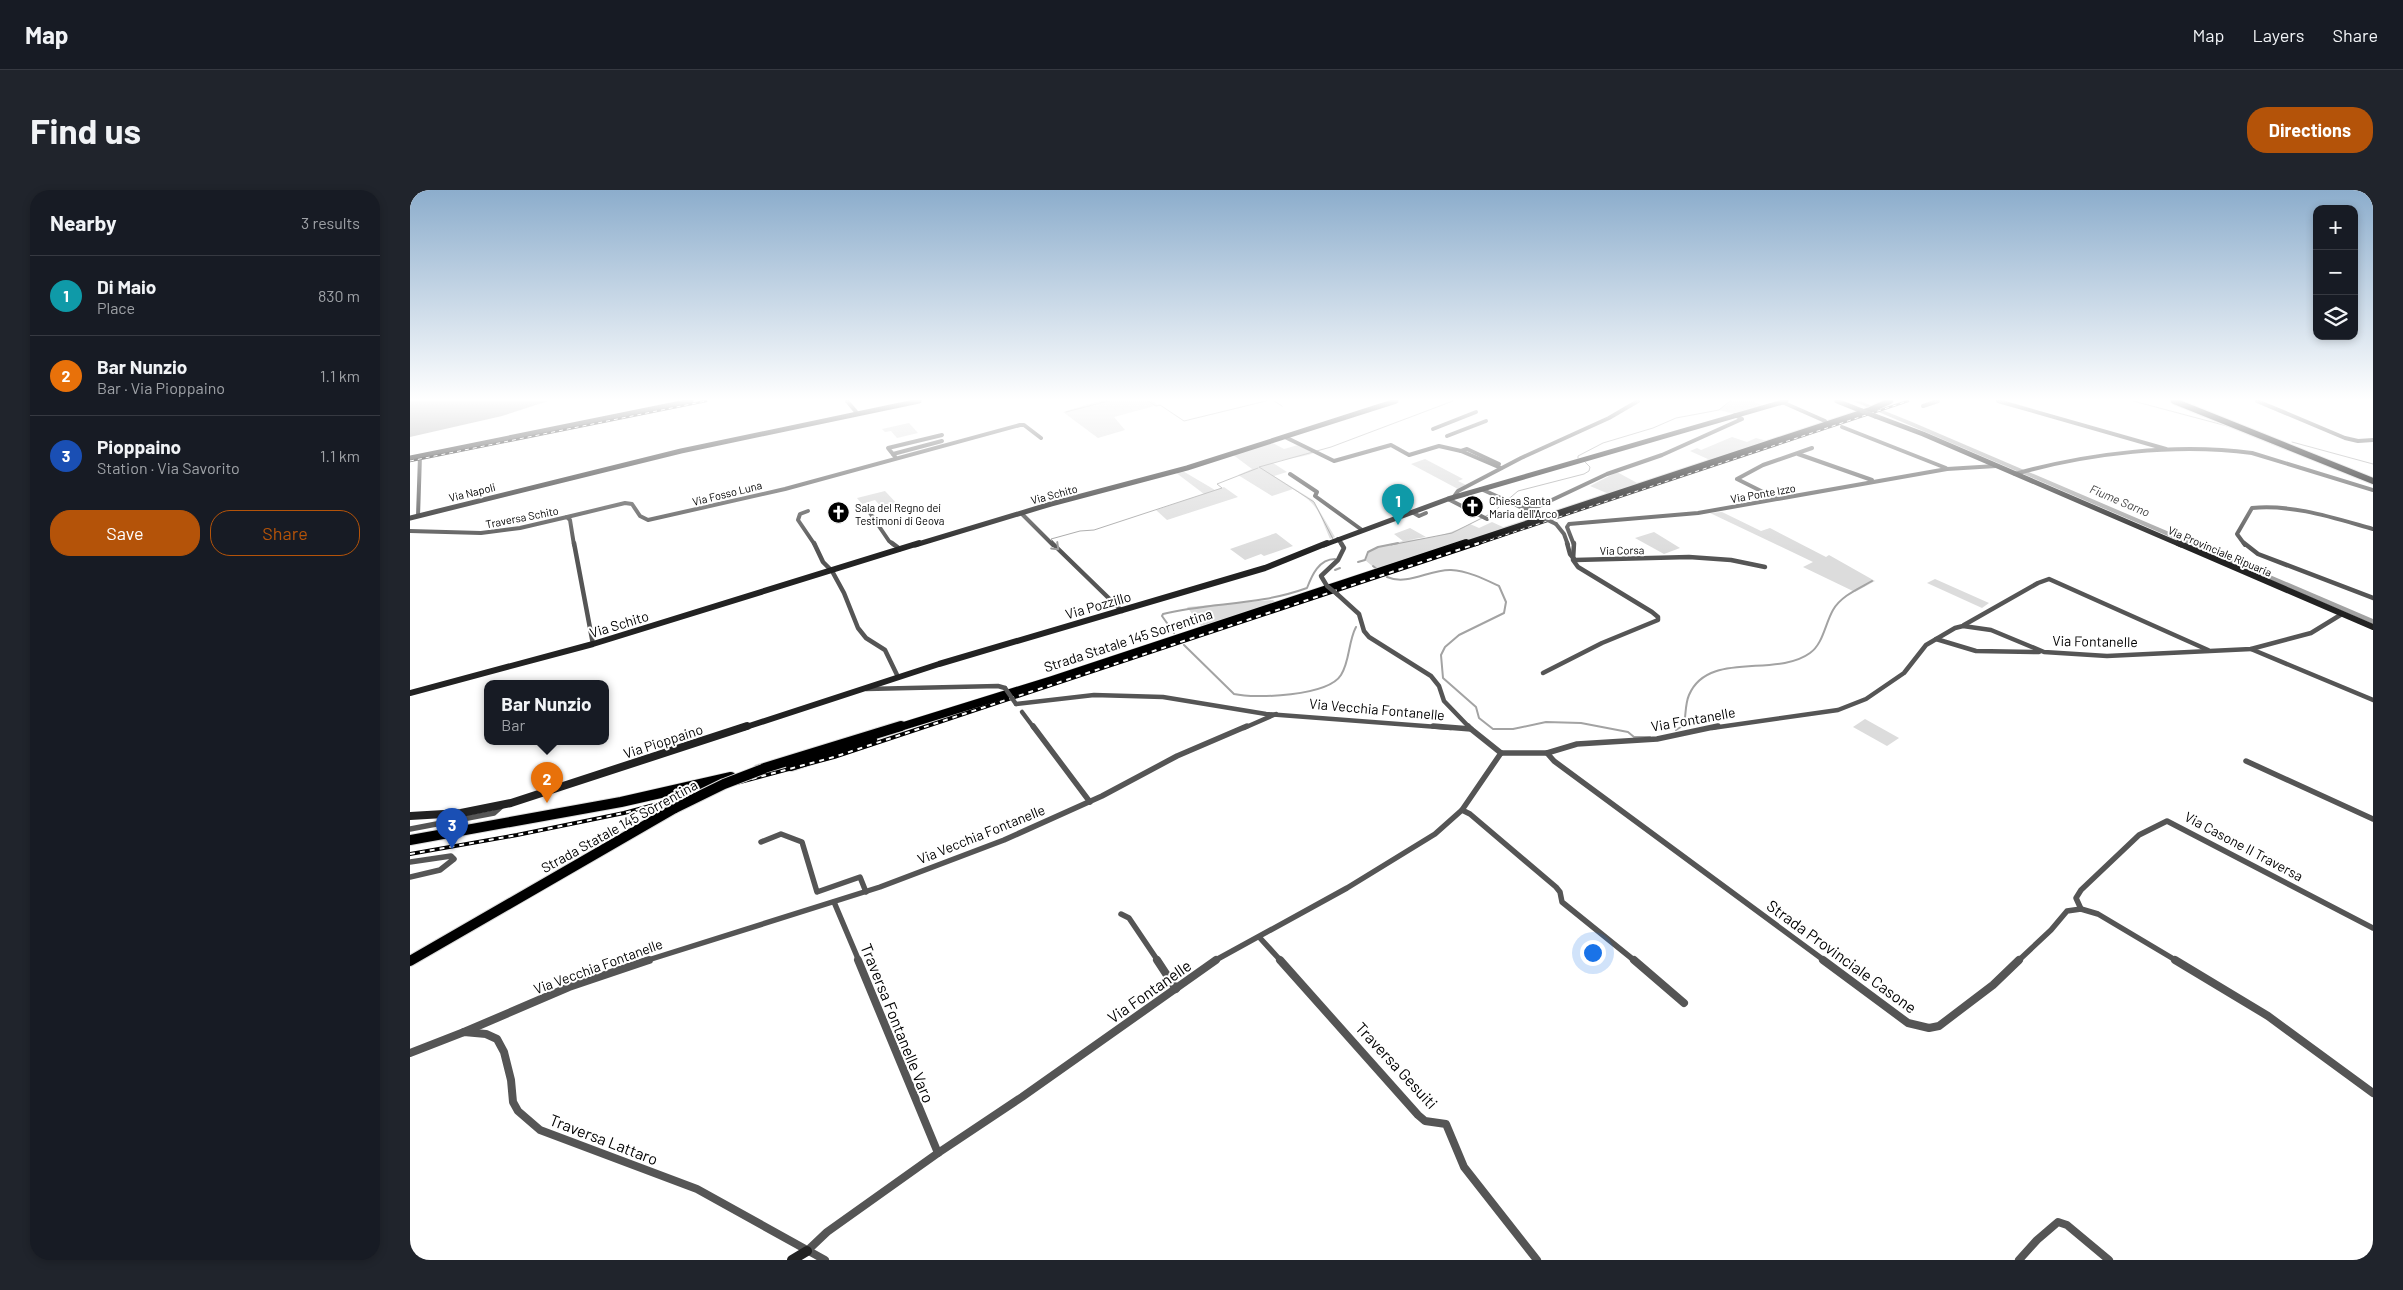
<!DOCTYPE html>
<html lang="en">
<head>
<meta charset="utf-8">
<style>
	:root { --surface:#171b24; --page:#20242c; --text:#f1f3f6; --muted:#9ea1a6; --line:#363941; --accent:#b45309 }
	body { margin:0; font-family:Barlow,sans-serif; background:var(--page); color:var(--text) }
	.controls { position:absolute; right:15px; top:15px; display:grid; overflow:hidden; border-radius:10px; box-shadow:0 2px 8px #0003 }
	.controls button { width:45px; height:45px; display:grid; place-items:center; padding:0; border:0; border-bottom:1px solid var(--line); background:var(--surface); color:var(--text); font:25px sans-serif }
	.you { position:absolute; left:1182px; top:762px; width:18px; height:18px; margin:-12px; border:4px solid #fff; border-radius:50%; background:#1a73e8; box-shadow:0 0 0 8px #1a73e833 }
	.badge { display:grid; place-items:center; width:32px; height:32px; border-radius:50%; background:var(--accent); color:#fff; font-size:16px; font-weight:700 }
	.pin { position:absolute; translate:-50% -41px; filter:drop-shadow(0 1px 2px #0008) }
	.pin::after { content:''; position:absolute; top:26px; width:18px; height:15px; background:inherit; clip-path:polygon(0 0,100% 0,50% 100%) }
	.popup { position:absolute; left:74px; top:490px; width:125px; height:65px; box-sizing:border-box; display:grid; place-content:center; border-radius:10px; background:var(--surface); filter:drop-shadow(0 1px 4px #0005); font-size:16px; white-space:nowrap; color:var(--muted) }
	.popup b { font-size:19px; color:var(--text) }
	.popup::after { content:''; position:absolute; left:50%; top:100%; margin-left:-10px; border:10px solid transparent; border-top-color:var(--surface) }
	.list { margin:0; padding:0; list-style:none }
	h2 { display:flex; justify-content:space-between; align-items:center; height:65px; margin:0; padding:0 20px; font-size:21px }
	h2 small { font-size:16px; font-weight:400; color:var(--muted) }
	.list li { display:grid; grid-template-columns:32px 1fr auto; gap:15px; align-items:center; box-sizing:border-box; height:80px; padding:0 20px; border-top:1px solid var(--line) }
	.list b { display:block; font-size:19px; white-space:nowrap }
	.list p { margin:0; font-size:16px; white-space:nowrap; color:var(--muted) }
	.list em { font-size:16px; font-style:normal; color:var(--muted) }
	.actions { display:flex; gap:10px; padding:15px 20px }
	.actions a { flex:1; padding:11px 0; border:1px solid var(--accent); border-radius:20px; text-align:center; font-size:18px; color:var(--accent) }
	.actions .main { background:var(--accent); color:#fff }
	.icon { flex:none; width:28px; height:28px; fill:none; stroke:currentColor; stroke-width:2; stroke-linecap:round; stroke-linejoin:round }
	.map { position:relative; flex:none; width:1963px; height:1070px; overflow:hidden; border-radius:20px }
	header { display:flex; align-items:center; gap:30px; box-sizing:border-box; height:70px; padding:0 25px; background:var(--surface); border-bottom:1px solid var(--line) }
	header strong { font-size:24px }
	nav { display:flex; gap:28px; margin-inline-start:auto; font-size:18px }
	.intro { display:flex; align-items:center; justify-content:space-between; box-sizing:border-box; height:120px; padding:0 30px }
	h1 { margin:0; font-size:35px }
	.button { padding:12px 22px; border-radius:20px; background:var(--accent); color:#fff; font-size:18px; font-weight:700 }
	main { display:flex; gap:30px; padding:0 30px }
	aside { flex:1; background:var(--surface); border-radius:20px; box-shadow:0 2px 8px #0003 }
	.map>svg:first-child { display:block }
	.green { fill:#dcdcdc }
	.water { fill:#a3a3a3 }
	.lines { fill:none; stroke-linecap:round; stroke-linejoin:round }
	.stream-far1 { stroke:#a3a3a3; stroke-width:1 }
	.stream { stroke:#a3a3a3; stroke-width:2 }
	.highway-far2-casing { stroke:#dbdbdb; stroke-width:8 }
	.highway-far1-casing { stroke:#dbdbdb; stroke-width:9 }
	.highway-casing { stroke:#dbdbdb; stroke-width:12 }
	.street-far3 { stroke:#555; stroke-width:4 }
	.street-far2 { stroke:#555; stroke-width:4.5 }
	.street-far1 { stroke:#555; stroke-width:5.5 }
	.street { stroke:#555; stroke-width:8 }
	.secondary-far3 { stroke:#222; stroke-width:5 }
	.secondary-far2 { stroke:#222; stroke-width:6 }
	.secondary-far1 { stroke:#222; stroke-width:8 }
	.secondary { stroke:#222; stroke-width:10 }
	.highway-far2 { stroke:#000; stroke-width:6 }
	.highway-far1 { stroke:#000; stroke-width:8 }
	.highway { stroke:#000; stroke-width:10 }
	.rail-far1-casing { stroke:#000; stroke-width:2.5 }
	.rail-casing { stroke:#000; stroke-width:4 }
	.rail-far1 { stroke:#fff; stroke-width:1; stroke-dasharray:4; stroke-linecap:butt }
	.rail { stroke:#fff; stroke-width:2; stroke-dasharray:5; stroke-linecap:butt }
	.highway-bridge-casing { stroke:#dbdbdb; stroke-width:12; stroke-linecap:butt }
	.street-bridge-far1 { stroke:#555; stroke-width:4 }
	.street-bridge { stroke:#555; stroke-width:4.5 }
	.secondary-bridge { stroke:#222; stroke-width:5 }
	.highway-bridge { stroke:#000; stroke-width:10 }
	.oneway { stroke:#999 }
	.labels { text-anchor:middle; dominant-baseline:central; stroke-width:4; stroke-linejoin:round; paint-order:stroke }
	.far-street-label { font-size:11px; fill:#000; stroke:#fff }
	.far-poi-label { font-size:11px; fill:#000; stroke:#fff; text-anchor:start }
	.far-water-label { font-size:12px; font-style:italic; fill:#444; stroke:#fff }
	.street-label { font-size:14px; fill:#000; stroke:#fff }
	.near-street-label { font-size:16px; fill:#000; stroke:#fff }
</style>
</head>
<body>
<header>
<strong>Map</strong>
<nav><a>Map</a><a>Layers</a><a>Share</a></nav>
</header>
<div class="intro"><h1>Find us</h1><a class="button">Directions</a></div>
<main>
<aside>
<h2>Nearby<small>3 results</small></h2>
<ul class="list">
<li><span class="badge" style="background:#0f9aa8">1</span><div><b>Di Maio</b><p>Place</p></div><em>830 m</em></li>
<li><span class="badge" style="background:#e8710a">2</span><div><b>Bar Nunzio</b><p>Bar · Via Pioppaino</p></div><em>1.1 km</em></li>
<li><span class="badge" style="background:#1a4fb4">3</span><div><b>Pioppaino</b><p>Station · Via Savorito</p></div><em>1.1 km</em></li>
</ul>
<div class="actions"><a class="main">Save</a><a>Share</a></div>
</aside>
<div class="map">
<svg width="1963" height="1070" viewBox="0 0 1963 1070">
	<rect width="100%" height="100%" fill="#fff"/>
	<g class="green">
		<polygon points="689,211 742,211 748,215 704,227 715,240 688,248 653,222"/>
		<polygon points="1320,211 1346,211 1344,212 1354,216 1324,224 1309,220"/>
		<polygon points="499,233 508,243 487,248 481,241 475,242 472,239"/>
		<polygon points="1322,247 1337,252 1346,248 1357,251 1300,270 1280,261 1287,258 1291,260"/>
		<path d="M 861,252 L 874,259 L 888,255 L 904,263 C 890,268 877,268 863,273 L 877,282 L 864,286 L 903,310 L 925,347 L 920,349 C 908,321 910,316 883,299 L 862,306 L 828,285 L 842,279 L 822,264 Z"/>
		<polygon points="1015,269 1053,289 1048,291 1056,295 1048,299 1001,274"/>
		<polygon points="771,280 805,300 814,297 828,307 757,330 746,320 794,304 765,282"/>
		<polygon points="1207,282 1229,294 1199,304 1180,296"/>
		<polygon points="475,301 489,316 474,320 465,310 452,314 447,308"/>
		<polygon points="1312,322 1351,341 1360,338 1416,367 1419,365 1465,391 1445,402 1393,377 1403,372 1300,323"/>
		<path d="M 1082,332 L 1095,338 L 967,380 L 955,370 L 958,362 L 968,357 L 993,351 L 984,344 L 1000,338 L 1016,347 L 998,350 C 1025,348 1036,345 1060,334 L 1069,338 Z"/>
		<polygon points="1244,342 1270,358 1254,364 1225,348"/>
		<polygon points="866,343 883,356 854,366 851,364 835,370 820,359"/>
		<polygon points="1525,389 1579,413 1572,418 1517,393"/>
		<polygon points="863,410 866,413 791,436 777,417"/>
		<polygon points="1455,529 1489,548 1477,556 1443,537"/>
	</g>
	<g class="water">
		<polygon points="0,211 138,211 92,226 0,247"/>
		<polygon points="1443,211 1450,211 1502,232 1963,429 1963,434"/>
	</g>
	<g class="lines">
		<g class="stream-far1">
			<polyline points="738,211 746,216 750,215 774,231 856,211"/>
			<polyline points="864,211 872,216"/>
			<polyline points="1723,211 1817,236"/>
			<polyline points="656,222 698,211"/>
			<polyline points="1882,252 1963,274"/>
			<polyline points="1168,268 1168,266 1193,253 1243,238 1266,228 1309,220 1320,211"/>
			<polyline points="923,349 904,312 849,277 921,257 1043,211"/>
			<polyline points="643,351 641,349 670,341 684,340 812,298 807,294 848,278"/>
			<polyline points="981,355 1042,343 1082,323 1108,301 1174,284 1179,281 1180,277 1175,272"/>
		</g>
		<g class="stream">
			<polyline points="948,372 955,370 958,362 968,357 988,353"/>
			<polyline points="963,376 968,380"/>
			<polyline points="925,380 930,378"/>
			<path d="M 977,387 C 998,396 1020,379 1041,380 C 1058,381 1074,389 1089,396 L 1096,412 L 1094,423 L 1049,445 L 1035,457 L 1031,465 L 1033,488 L 1066,517 L 1069,528 L 1083,539 L 1103,539 L 1136,532 L 1171,533 L 1218,542 L 1224,547 L 1240,547"/>
			<path d="M 764,443 L 752,426 L 753,424 C 803,412 847,416 897,398 C 902,385 909,369 925,369"/>
			<path d="M 774,455 L 824,504 C 846,509 918,506 931,485 C 940,471 938,452 946,437"/>
			<path d="M 1266,540 L 1274,535 C 1276,525 1275,514 1279,505 C 1298,460 1366,488 1400,463 C 1413,454 1415,434 1423,420 C 1431,406 1448,399 1462,391"/>
		</g>
		<defs>
			<g id="highway-far2">
				<polyline points="1764,211 1963,291"/>
				<polyline points="1052,355 1460,220 1480,211"/>
			</g>
			<polyline id="highway-far1" points="487,538 642,490 1056,353"/>
			<g id="highway">
				<polyline points="381,576 462,550"/>
				<polyline points="348,580 491,536"/>
				<polyline points="0,650 211,612 321,587"/>
				<polyline points="0,771 265,618"/>
			</g>
		</defs>
		<use href="#highway-far2" class="highway-far2-casing"/>
		<use href="#highway-far1" class="highway-far1-casing"/>
		<use href="#highway" class="highway-casing"/>
		<g class="street-far3">
			<polyline points="437,211 447,223"/>
			<polyline points="1588,211 1756,259"/>
			<polyline points="1847,211 1935,248 1948,251 1963,250"/>
			<polyline points="1372,212 1415,231"/>
			<polyline points="1513,216 1528,211"/>
			<polyline points="1432,237 1536,278"/>
			<polyline points="1023,239 1066,222"/>
			<polyline points="1037,246 1076,231"/>
			<polyline points="875,247 924,271 981,255 999,265 1029,256 1051,261 1091,278"/>
			<polyline points="1051,261 1057,259 1089,274"/>
			<polyline points="483,264 532,251"/>
			<polyline points="1388,264 1462,290"/>
			<polyline points="486,268 478,258 532,245"/>
			<polyline points="880,284 907,302 905,306 952,340"/>
			<path d="M 1605,284 C 1679,263 1766,253 1842,263 L 1963,300"/>
			<polyline points="1071,299 1104,314"/>
			<polyline points="1043,308 1048,301 1111,268 1199,228 1228,211"/>
			<polyline points="1038,309 1077,329"/>
			<polyline points="1367,309 1327,289 1353,275 1402,258"/>
			<polyline points="1102,312 1119,318 1127,317 1197,284 1252,265 1332,229 1325,225"/>
			<polyline points="458,320 479,351 484,355"/>
			<polyline points="398,321 390,324 388,330 405,355"/>
			<polyline points="1002,322 1009,326 1016,323"/>
			<polyline points="611,323 643,355"/>
			<polyline points="8,326 10,266"/>
			<polyline points="157,327 215,313 222,314 230,326 238,330 375,299 610,235 614,235 631,248"/>
			<polyline points="1146,334 1154,344 1158,355"/>
			<polyline points="0,341 71,343 110,338 157,327 160,330 164,355"/>
			<polyline points="928,349 932,355"/>
			<polyline points="1164,355 1157,337 1159,334 1288,323 1537,279 1586,276"/>
			<path d="M 1835,355 L 1827,344 L 1842,318 C 1883,314 1924,328 1963,339"/>
		</g>
		<g class="street-far2">
			<polyline points="164,353 183,454"/>
			<polyline points="404,353 413,372 422,381 434,403 448,438 456,448 475,460 488,487"/>
			<polyline points="482,353 490,359"/>
			<polyline points="642,353 712,421"/>
			<polyline points="1157,353 1160,364 1165,370 1279,367 1321,370 1355,377"/>
			<polyline points="1834,353 1848,364 1963,408"/>
			<polyline points="917,396 911,386 928,370 934,358 931,353"/>
			<polyline points="927,404 949,424 954,441 959,447 1021,486 1029,496 1034,511 1060,538"/>
			<polyline points="1554,435 1628,393 1639,389 1798,460"/>
			<polyline points="1526,449 1566,461 1629,462"/>
			<polyline points="1841,459 1963,510"/>
			<polyline points="1133,483 1192,453 1248,430 1248,427 1242,422 1168,377 1163,370 1164,353"/>
			<polyline points="456,499 588,496 595,498"/>
			<polyline points="606,514 684,505 753,507 856,524 1041,538"/>
			<polyline points="612,522 624,538"/>
			<polyline points="834,538 866,524"/>
			<polyline points="1302,538 1428,520 1456,509 1494,483 1516,455 1545,438 1553,436 1581,440 1634,462 1697,466 1841,459 1901,443 1932,424"/>
		</g>
		<g class="street-far1">
			<polyline points="623,536 680,612"/>
			<polyline points="1023,536 1061,539 1091,563"/>
			<polyline points="1058,536 1061,539"/>
			<polyline points="1091,563 1137,563 1167,554 1247,549 1308,536"/>
			<polyline points="1137,563 1144,571 1415,771"/>
			<polyline points="1836,571 1963,629"/>
			<polyline points="1052,620 1060,624 1146,697 1150,702 1152,712 1225,771"/>
			<polyline points="0,639 84,623 93,615"/>
			<polyline points="351,652 371,644 392,652 407,702 450,687 456,702"/>
			<polyline points="0,672 41,666 44,669 30,680 0,687"/>
			<polyline points="424,712 449,771"/>
			<polyline points="1671,719 1666,708 1671,700 1729,645 1757,631 1963,738"/>
			<polyline points="711,724 719,728 748,771"/>
			<polyline points="850,748 871,771"/>
			<polyline points="235,771 470,697 594,650 692,606 767,566 837,536"/>
			<polyline points="804,771 937,698 1025,644 1052,620 1091,563"/>
			<polyline points="1608,771 1641,740 1657,721 1671,719 1688,724 1767,771"/>
		</g>
		<g class="street">
			<polyline points="448,770 528,963"/>
			<polyline points="747,770 766,799"/>
			<polyline points="870,770 1008,925 1015,931 1036,934 1054,977 1127,1070"/>
			<polyline points="1224,770 1274,813"/>
			<polyline points="1413,770 1498,833 1519,838 1529,836 1583,795 1609,770"/>
			<polyline points="1765,770 1858,826 1963,903"/>
			<polyline points="54,842 159,797 239,770"/>
			<polyline points="0,863 54,842 76,844 87,849 94,862 101,890 103,912 108,921 130,940 287,999 415,1070"/>
			<polyline points="397,1061 417,1042 528,963 612,907 806,770"/>
			<polyline points="1609,1070 1627,1050 1648,1032 1657,1035 1699,1070"/>
		</g>
		<g class="secondary-far3">
			<polyline points="1427,211 1452,221"/>
			<polyline points="1465,226 1513,244 1771,355"/>
			<polyline points="0,268 281,211"/>
			<polyline points="0,328 271,261 509,211"/>
			<polyline points="505,355 641,314 777,278 986,211"/>
			<polyline points="914,355 1038,309 1376,211"/>
		</g>
		<g class="secondary-far2">
			<polyline points="1768,353 1963,437"/>
			<polyline points="0,503 183,454 509,353"/>
			<polyline points="333,538 529,474 855,378 917,353"/>
		</g>
		<polyline class="secondary-far1" points="0,626 51,623 101,613 337,536"/>
		<polyline class="secondary" points="382,1070 397,1061"/>
		<use href="#highway-far2" class="highway-far2"/>
		<use href="#highway-far1" class="highway-far1"/>
		<use href="#highway" class="highway"/>
		<defs>
			<g id="rail-far1">
				<polyline points="0,271 296,211"/>
				<polyline points="1065,355 1498,211"/>
			</g>
			<polyline id="rail" points="0,664 107,645 214,623 424,567 1069,353"/>
		</defs>
		<use href="#rail-far1" class="rail-far1-casing"/>
		<use href="#rail" class="rail-casing"/>
		<use href="#rail-far1" class="rail-far1"/>
		<use href="#rail" class="rail"/>
		<defs>
			<polyline id="highway-bridge" points="265,618 314,594 353,579"/>
		</defs>
		<use href="#highway-bridge" class="highway-bridge-casing"/>
		<polyline class="street-bridge-far1" points="1106,315 1146,334"/>
		<g class="street-bridge">
			<polyline points="917,396 927,404"/>
			<polyline points="595,498 606,514"/>
		</g>
		<polyline class="secondary-bridge" points="1452,221 1465,226"/>
		<use href="#highway-bridge" class="highway-bridge"/>
	</g>
	<defs><path id="oneway-chevron" d="M-2-3.5L2.5 0L-2 3.5" fill="none" stroke-width="1.6" stroke-linecap="round" stroke-linejoin="round" transform="scale(1.25)"/></defs>
	<use class="oneway" href="#oneway-chevron" transform="translate(646 357) rotate(44)"/>
	<linearGradient id="sky" x2="0" y2="1"><stop stop-color="#8cadcc"/><stop offset="0.58" stop-color="#fff"/><stop offset="1" stop-color="#fff" stop-opacity="0"/></linearGradient>
	<rect width="1963" height="361" fill="url(#sky)"/>
	<defs>
		<symbol id="church-disc" viewBox="-11 -11 22 22"><circle r="9.5" fill="#000" stroke="#fff"/><path d="M-1.2-6h2.4v3.5h3.3v2.4h-3.3V6h-2.4V-.1h-3.3v-2.4h3.3Z" fill="#fff"/></symbol>
	</defs>
	<g fill-rule="evenodd">
		<use href="#church-disc" x="1050" y="304" width="25" height="25"/>
		<use href="#church-disc" x="416" y="310" width="25" height="25"/>
	</g>
	<g class="labels">
		<g class="far-street-label">
			<text transform="translate(62 302) rotate(-14)">Via Napoli</text>
			<text transform="translate(317 303) rotate(-14)">Via Fosso Luna</text>
			<text transform="translate(1353 303) rotate(-10)">Via Ponte Izzo</text>
			<text transform="translate(644 304) rotate(-15)">Via Schito</text>
			<text transform="translate(112 327) rotate(-11)">Traversa Schito</text>
			<text transform="translate(1212 360) rotate(-1)">Via Corsa</text>
			<text transform="translate(1810 361) rotate(23)">Via Provinciale Ripuaria</text>
		</g>
		<g class="far-poi-label">
			<text x="1079" y="310">Chiesa Santa<tspan x="1079" dy="13">Maria dell'Arco</tspan></text>
			<text x="445" y="317">Sala del Regno dei<tspan x="445" dy="13">Testimoni di Geova</tspan></text>
		</g>
		<g class="far-water-label">
			<text transform="translate(1710 310) rotate(23)">Fiume Sarno</text>
		</g>
		<g class="street-label">
			<text transform="translate(688 415) rotate(-16)">Via Pozzillo</text>
			<text transform="translate(209 434) rotate(-17)">Via Schito</text>
			<text transform="translate(718 450) rotate(-18)">Strada Statale 145 Sorrentina</text>
			<text transform="translate(1685 451) rotate(1)">Via Fontanelle</text>
			<text transform="translate(967 519) rotate(5)">Via Vecchia Fontanelle</text>
			<text transform="translate(1283 529) rotate(-10)">Via Fontanelle</text>
			<text transform="translate(253 551) rotate(-18)">Via Pioppaino</text>
			<text transform="translate(209 636) rotate(-29)">Strada Statale 145 Sorrentina</text>
			<text transform="translate(571 644) rotate(-22)">Via Vecchia Fontanelle</text>
			<text transform="translate(1834 656) rotate(28)">Via Casone II Traversa</text>
			<text transform="translate(188 776) rotate(-20)">Via Vecchia Fontanelle</text>
		</g>
		<g class="near-street-label">
			<text transform="translate(1432 766) rotate(36)">Strada Provinciale Casone</text>
			<text transform="translate(739 801) rotate(-35)">Via Fontanelle</text>
			<text transform="translate(488 833) rotate(68)">Traversa Fontanelle Varo</text>
			<text transform="translate(987 875) rotate(47)">Traversa Gesuiti</text>
			<text transform="translate(194 949) rotate(21)">Traversa Lattaro</text>
		</g>
	</g>
</svg>
<div class="controls">
<button>+</button>
<button>−</button>
<button><svg class="icon" aria-label="layers" viewBox="0 0 24 24"><path d="M12 4l9 5-9 5-9-5zM3 14l9 5 9-5"/></svg></button>
</div>
<div class="you"></div>
<div class="pin badge" style="left:988px;top:335px;background:#0f9aa8">1</div>
<div class="pin badge" style="left:137px;top:613px;background:#e8710a">2</div>
<div class="popup"><b>Bar Nunzio</b>Bar</div>
<div class="pin badge" style="left:42px;top:659px;background:#1a4fb4">3</div>
</div>
</main>
</body>
</html>
